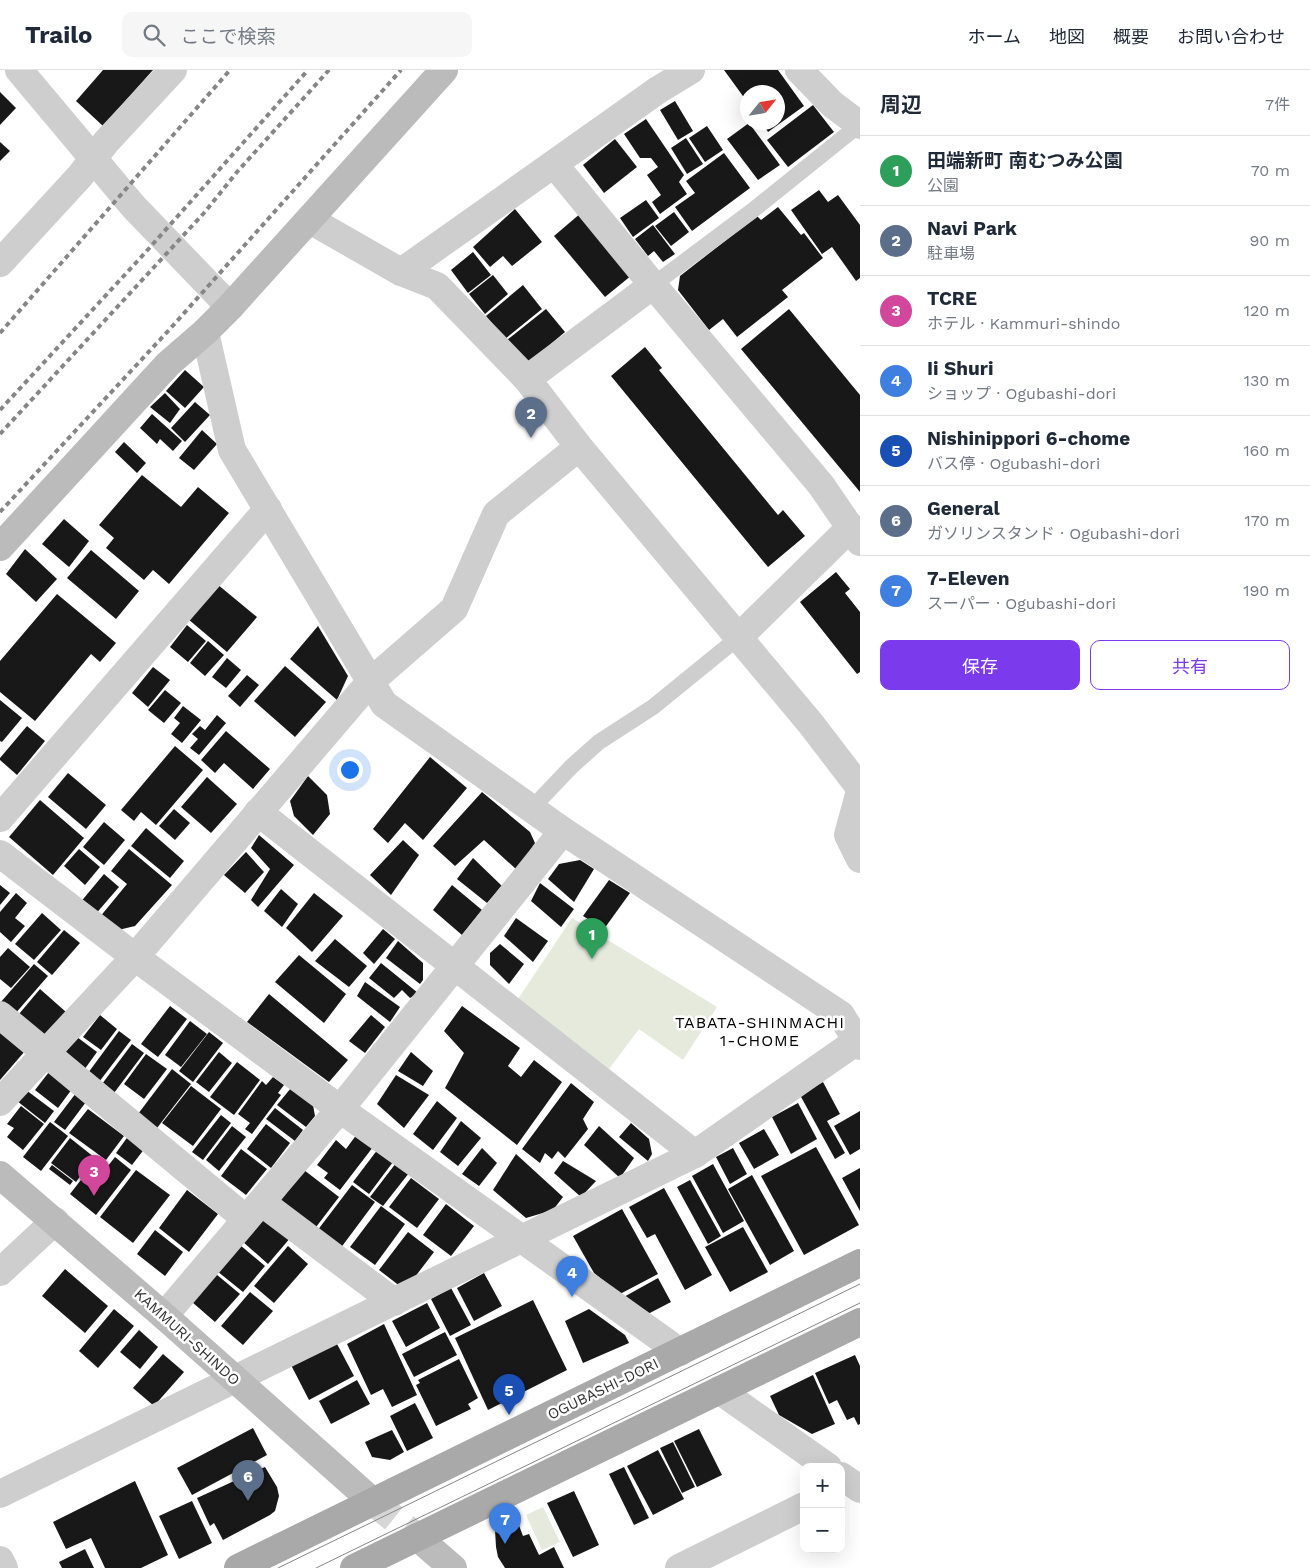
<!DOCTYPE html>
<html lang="ja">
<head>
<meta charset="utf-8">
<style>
	:root { --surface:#fff; --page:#f6f6f7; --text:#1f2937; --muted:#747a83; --line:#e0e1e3; --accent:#7c3aed }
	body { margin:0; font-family:"Work Sans","Noto Sans JP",sans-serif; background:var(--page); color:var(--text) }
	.controls { position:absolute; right:15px; bottom:15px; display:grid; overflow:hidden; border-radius:10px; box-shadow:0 5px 20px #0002 }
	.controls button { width:45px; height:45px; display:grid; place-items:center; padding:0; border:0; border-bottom:1px solid var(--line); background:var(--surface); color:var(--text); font:25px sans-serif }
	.compass { position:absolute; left:740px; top:15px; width:45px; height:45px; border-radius:50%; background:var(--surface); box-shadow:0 5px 20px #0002; rotate:59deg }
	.you { position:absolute; left:349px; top:699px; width:18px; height:18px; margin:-12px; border:4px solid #fff; border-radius:50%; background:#1a73e8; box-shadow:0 0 0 8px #1a73e833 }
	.badge { display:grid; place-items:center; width:32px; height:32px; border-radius:50%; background:var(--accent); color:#fff; font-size:16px; font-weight:700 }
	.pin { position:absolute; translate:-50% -41px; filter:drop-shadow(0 1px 2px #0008) }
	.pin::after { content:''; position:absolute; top:26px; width:18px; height:15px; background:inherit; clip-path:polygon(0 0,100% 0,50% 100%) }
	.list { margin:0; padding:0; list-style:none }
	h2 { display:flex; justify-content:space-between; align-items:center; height:65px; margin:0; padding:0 20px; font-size:21px }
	h2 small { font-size:16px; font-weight:400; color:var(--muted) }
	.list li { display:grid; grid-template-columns:32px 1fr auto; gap:15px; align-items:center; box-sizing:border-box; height:70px; padding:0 20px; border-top:1px solid var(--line) }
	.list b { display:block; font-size:19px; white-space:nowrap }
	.list p { margin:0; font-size:16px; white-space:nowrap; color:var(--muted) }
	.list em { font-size:16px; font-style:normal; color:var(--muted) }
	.actions { display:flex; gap:10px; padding:15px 20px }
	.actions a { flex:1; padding:11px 0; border:1px solid var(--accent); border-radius:10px; text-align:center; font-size:18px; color:var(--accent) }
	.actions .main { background:var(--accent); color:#fff }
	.icon { flex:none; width:28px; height:28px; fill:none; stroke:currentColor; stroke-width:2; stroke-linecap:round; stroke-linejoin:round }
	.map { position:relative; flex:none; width:860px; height:1498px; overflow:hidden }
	header { display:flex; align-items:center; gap:30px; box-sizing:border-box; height:70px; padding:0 25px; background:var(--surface); border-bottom:1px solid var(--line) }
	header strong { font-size:24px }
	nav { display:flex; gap:28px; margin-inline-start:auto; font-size:18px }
	.search { width:350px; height:45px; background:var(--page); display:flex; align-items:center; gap:12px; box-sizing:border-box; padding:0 18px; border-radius:10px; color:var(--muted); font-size:19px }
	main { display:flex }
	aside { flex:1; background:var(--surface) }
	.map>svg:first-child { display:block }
	.green { fill:#e6eadd }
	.building { fill:#181818 }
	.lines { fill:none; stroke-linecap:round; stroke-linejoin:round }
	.secondary-tunnel { stroke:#d6d6d6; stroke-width:28; stroke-dasharray:28 14; stroke-linecap:butt }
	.lane { stroke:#cecece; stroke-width:16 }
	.street { stroke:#cecece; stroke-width:28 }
	.secondary { stroke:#bbb; stroke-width:28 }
	.primary { stroke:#a9a9a9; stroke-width:28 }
	.tram { stroke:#868686; stroke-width:1 }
	.rail { stroke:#868686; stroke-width:4; stroke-dasharray:5 4; stroke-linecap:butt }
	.labels { text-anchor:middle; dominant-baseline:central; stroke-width:5; stroke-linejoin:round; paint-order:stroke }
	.street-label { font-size:15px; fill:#313131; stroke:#fff }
	.neighbourhood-label { font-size:16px; letter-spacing:1px; fill:#000; stroke:#fff }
</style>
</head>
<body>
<header>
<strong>Trailo</strong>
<div class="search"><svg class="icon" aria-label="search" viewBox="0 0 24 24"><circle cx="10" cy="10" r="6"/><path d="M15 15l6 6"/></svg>ここで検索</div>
<nav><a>ホーム</a><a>地図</a><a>概要</a><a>お問い合わせ</a></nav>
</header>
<main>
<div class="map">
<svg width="860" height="1498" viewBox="0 0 860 1498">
	<rect width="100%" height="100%" fill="#fff"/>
	<g class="green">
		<polygon points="572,848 717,937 683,990 639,959 609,999 518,929"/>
		<polygon points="543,1437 560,1472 542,1480 526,1445"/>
	</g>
	<g class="building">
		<polygon points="103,0 153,0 103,56 76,31"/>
		<polygon points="724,0 778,0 804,36 768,62 762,52 778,52 778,22 748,22 748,33"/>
		<polygon points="0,22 16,38 0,55"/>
		<polygon points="675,31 693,61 678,70 660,40"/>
		<polygon points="813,35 834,62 788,97 767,70"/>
		<polygon points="646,49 684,105 679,112 687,124 660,144 652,132 661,125 647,105 658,97 651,88 640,88 624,64"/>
		<polygon points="749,53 780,95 758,110 727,69"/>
		<polygon points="707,56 723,80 705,92 689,68"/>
		<polygon points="686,68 703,94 687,104 671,78"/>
		<polygon points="615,69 637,97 604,123 583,95"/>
		<polygon points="0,72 10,81 0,91"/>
		<polygon points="724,83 750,118 692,161 675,137 695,123 686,111"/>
		<polygon points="819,120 828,132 838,125 860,155 860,208 856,211 832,177 822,184 791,140"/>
		<polygon points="646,130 659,148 633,167 620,148"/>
		<polygon points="778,137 801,165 804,163 823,188 782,220 788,227 737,267 723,249 709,260 678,220 680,206 757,146 761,150"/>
		<polygon points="515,139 542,172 512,196 503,186 490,197 473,177"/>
		<polygon points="674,142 689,162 671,176 655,156"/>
		<polygon points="581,143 632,205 605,227 554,166"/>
		<polygon points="653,155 675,184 663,192 654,181 648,186 635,169"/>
		<polygon points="473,182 491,205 468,223 451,200"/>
		<polygon points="493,205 508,224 485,244 469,224"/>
		<polygon points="523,215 542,239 505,269 486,246"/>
		<polygon points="546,239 565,262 527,294 507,270"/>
		<polygon points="789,239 860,325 860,422 741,279"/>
		<polygon points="645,277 662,298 659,300 778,445 783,440 805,466 768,497 611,306"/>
		<polygon points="185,300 204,317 185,338 166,321"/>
		<polygon points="165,323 180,339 170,353 150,337"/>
		<polygon points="195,332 210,345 185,372 171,358"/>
		<polygon points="152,344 182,371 173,381 160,369 157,374 140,358"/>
		<polygon points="202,360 217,374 194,400 179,388"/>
		<polygon points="124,372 146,393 137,403 115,382"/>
		<polygon points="142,405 181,437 198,417 229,443 169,514 153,500 144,510 106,478 114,468 99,455"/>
		<polygon points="64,449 89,471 69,497 42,474"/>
		<polygon points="25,479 57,509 36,532 6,504"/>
		<polygon points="91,480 139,521 116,549 67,508"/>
		<polygon points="836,502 850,519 845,523 860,542 860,602 857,604 800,532"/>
		<polygon points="217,514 257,547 227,582 188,549"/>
		<polygon points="57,524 116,573 100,592 91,584 35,651 0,622 0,591"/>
		<polygon points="187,555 206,571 188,592 170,577"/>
		<polygon points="318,556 348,606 337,630 290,589"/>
		<polygon points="208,571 224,585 205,606 190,593"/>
		<polygon points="227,588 241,600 226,618 212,607"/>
		<polygon points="285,596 326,632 295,667 254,631"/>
		<polygon points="153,597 170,610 148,637 132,623"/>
		<polygon points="247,605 259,615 240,637 228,626"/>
		<polygon points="165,620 181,633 164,653 148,640"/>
		<polygon points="0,630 22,648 2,672 0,671"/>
		<polygon points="183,636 201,650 182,673 171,664 180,653 174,648"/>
		<polygon points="217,645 226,653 199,685 190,678 198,669 192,664 200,656 205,660"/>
		<polygon points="27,656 45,671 17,705 0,690 0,688"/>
		<polygon points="226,661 270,699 253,719 224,693 215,703 201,690"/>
		<polygon points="175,676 203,700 156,755 141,742 134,751 121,740"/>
		<polygon points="430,687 467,718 423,770 405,753 388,773 373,759"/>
		<polygon points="68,703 106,735 86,759 48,727"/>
		<polygon points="308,706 327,725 330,744 313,765 294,746 290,731"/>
		<polygon points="207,707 237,734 211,763 181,737"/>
		<polygon points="482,722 530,762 535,773 517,800 484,770 455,796 433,776"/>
		<polygon points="40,730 84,768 53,805 9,767"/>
		<polygon points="174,739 190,753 175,770 159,756"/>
		<polygon points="104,752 125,770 104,795 83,777"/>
		<polygon points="146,758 184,791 170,808 131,776"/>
		<polygon points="259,765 294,795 258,837 251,830 270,799 251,778"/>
		<polygon points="403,770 419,785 391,825 370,805"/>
		<polygon points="79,779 100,797 85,815 64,796"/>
		<polygon points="129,779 172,815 135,856 114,861 99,848 127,814 111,801"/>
		<polygon points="246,782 264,802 245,823 224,805"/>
		<polygon points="473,788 502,816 487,833 457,809"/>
		<polygon points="580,790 594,799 574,832 548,809 559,794"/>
		<polygon points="104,804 119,817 94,846 79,834"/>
		<polygon points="609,810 630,823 604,859 583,846"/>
		<polygon points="540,813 574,839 561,857 531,831"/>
		<polygon points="0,815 10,823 0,835"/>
		<polygon points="452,815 482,840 462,865 433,840"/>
		<polygon points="281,819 298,834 282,857 264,841"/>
		<polygon points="16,823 27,833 15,848 25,856 11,872 0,862 0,842"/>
		<polygon points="314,823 343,846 312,882 286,858"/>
		<polygon points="42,843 61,860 34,890 15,874"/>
		<polygon points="516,848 548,871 533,892 504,866"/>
		<polygon points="383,859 395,869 374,894 363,883"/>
		<polygon points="64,860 80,873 52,905 37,892"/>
		<polygon points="335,869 367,896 349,917 315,891"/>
		<polygon points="398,871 423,893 423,910 420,914 386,888"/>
		<polygon points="500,874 524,894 509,914 490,895 490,883"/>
		<polygon points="8,878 30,897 11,918 0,909 0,887"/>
		<polygon points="299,885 346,924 324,953 275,912"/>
		<polygon points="381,893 418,923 410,928 402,920 394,928 369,908"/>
		<polygon points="34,894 48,906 14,945 0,933"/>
		<polygon points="365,912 400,937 390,952 357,926"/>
		<polygon points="40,919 66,942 46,966 19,944"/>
		<polygon points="269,924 348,990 329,1012 247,952"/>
		<polygon points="170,936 187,949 158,987 141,974"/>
		<polygon points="462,936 520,978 508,996 521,1007 534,990 562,1012 517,1075 445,1018 464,983 444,961"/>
		<polygon points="100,945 117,959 101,980 83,967"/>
		<polygon points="371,945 385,957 365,983 349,971"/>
		<polygon points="190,951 207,964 181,997 165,985"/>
		<polygon points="0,959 25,981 0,1010"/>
		<polygon points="119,961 131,970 99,1012 88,1003"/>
		<polygon points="209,962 223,973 193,1012 179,1001"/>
		<polygon points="77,967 97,982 84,1000 64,984"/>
		<polygon points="132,974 144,983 114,1023 102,1014"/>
		<polygon points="219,982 232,993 209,1022 196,1012"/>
		<polygon points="411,982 433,1001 423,1016 398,1001"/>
		<polygon points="146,984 167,999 144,1029 124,1014"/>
		<polygon points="237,992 260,1010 234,1045 210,1027"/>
		<polygon points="172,999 191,1014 157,1058 138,1044"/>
		<polygon points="49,1002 72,1019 58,1038 35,1020"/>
		<polygon points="396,1005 429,1025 404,1058 377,1034"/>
		<polygon points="273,1007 284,1015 278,1023 281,1025 252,1064 245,1059 250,1053 238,1044 262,1011 266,1015"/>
		<polygon points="823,1012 840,1044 827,1051 845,1083 835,1089 800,1025"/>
		<polygon points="571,1013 594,1032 583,1049 588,1059 565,1088 558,1081 552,1089 545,1083 540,1093 522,1079"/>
		<polygon points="191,1016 221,1039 193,1076 162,1053"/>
		<polygon points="291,1018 313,1035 315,1046 306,1057 277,1035"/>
		<polygon points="26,1020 54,1041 45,1053 17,1031"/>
		<polygon points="76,1023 86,1032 65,1060 54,1052"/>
		<polygon points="437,1031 457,1048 433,1080 413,1064"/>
		<polygon points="798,1033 817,1069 791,1084 772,1047"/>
		<polygon points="21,1036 44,1054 23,1080 7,1067 14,1058 7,1054"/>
		<polygon points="275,1038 303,1060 295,1071 266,1049"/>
		<polygon points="88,1039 124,1066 106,1090 69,1063"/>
		<polygon points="860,1041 860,1079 850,1085 834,1056"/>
		<polygon points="221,1045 231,1053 203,1090 192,1082"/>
		<polygon points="461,1051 481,1068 458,1096 440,1082"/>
		<polygon points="50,1052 68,1066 41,1101 23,1087"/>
		<polygon points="631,1053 649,1069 652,1084 648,1091 619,1067"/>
		<polygon points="266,1054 290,1073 271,1098 247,1079"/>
		<polygon points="232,1056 246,1067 219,1101 206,1090"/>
		<polygon points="599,1056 634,1088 620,1108 584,1075"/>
		<polygon points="764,1059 779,1085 754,1099 739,1073"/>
		<polygon points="357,1064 373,1077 340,1120 324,1108 328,1103 317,1095 336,1070 346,1079"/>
		<polygon points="129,1065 145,1078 132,1095 116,1083"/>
		<polygon points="70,1068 94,1087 76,1112 51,1093"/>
		<polygon points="816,1077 859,1155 804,1185 761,1106"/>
		<polygon points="482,1078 497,1093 479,1116 462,1104"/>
		<polygon points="733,1078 747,1104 730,1114 716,1087"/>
		<polygon points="241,1079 267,1099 246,1125 221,1106"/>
		<polygon points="378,1079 393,1092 369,1124 353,1112"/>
		<polygon points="516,1084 563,1127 553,1140 526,1148 493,1120"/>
		<polygon points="115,1087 131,1100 96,1145 70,1124 98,1088 108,1096"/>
		<polygon points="563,1091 596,1111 581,1127 554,1103"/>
		<polygon points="396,1093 409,1103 383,1136 370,1127"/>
		<polygon points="713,1094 744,1151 723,1163 692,1106"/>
		<polygon points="52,1095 73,1111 70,1115 49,1099"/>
		<polygon points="860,1098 860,1141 842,1108"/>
		<polygon points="136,1100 170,1125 133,1173 100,1147"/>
		<polygon points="304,1100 339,1127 313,1161 278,1134"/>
		<polygon points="752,1105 794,1181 770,1195 728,1119"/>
		<polygon points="411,1108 439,1129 417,1158 389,1137"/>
		<polygon points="690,1110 721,1166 708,1174 677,1117"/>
		<polygon points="352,1115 375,1132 340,1179 317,1161"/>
		<polygon points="664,1118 712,1205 685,1220 655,1164 647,1168 629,1137"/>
		<polygon points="187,1120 218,1144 189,1182 159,1158"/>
		<polygon points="446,1134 474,1156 451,1186 423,1165"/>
		<polygon points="381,1136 405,1154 375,1195 350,1177"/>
		<polygon points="622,1139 658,1204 620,1224 594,1203 573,1166"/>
		<polygon points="265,1145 291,1167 268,1194 242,1171"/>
		<polygon points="743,1157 768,1202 730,1222 705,1177"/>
		<polygon points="155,1160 183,1182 165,1206 137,1184"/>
		<polygon points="408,1162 434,1182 405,1220 379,1200"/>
		<polygon points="240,1175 265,1196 243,1222 217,1201"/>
		<polygon points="288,1176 308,1194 274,1233 254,1216"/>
		<polygon points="65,1199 108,1236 85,1263 42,1226"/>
		<polygon points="484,1203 502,1236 474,1251 457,1218"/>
		<polygon points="216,1204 240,1224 215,1252 192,1232"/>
		<polygon points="658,1208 671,1232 644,1246 622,1228"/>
		<polygon points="451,1218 471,1255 450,1266 431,1229"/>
		<polygon points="250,1222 273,1241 243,1275 221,1256"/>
		<polygon points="533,1230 567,1300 488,1340 455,1268"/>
		<polygon points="427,1233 440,1258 406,1277 392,1251"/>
		<polygon points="114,1239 134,1256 98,1298 79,1281"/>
		<polygon points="589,1239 625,1265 629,1273 583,1293 565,1251"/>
		<polygon points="384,1254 417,1325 392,1337 383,1319 371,1325 347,1274"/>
		<polygon points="139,1260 158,1277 140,1299 120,1282"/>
		<polygon points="445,1262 457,1285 414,1307 402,1284"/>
		<polygon points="336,1272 354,1306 309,1330 291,1295"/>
		<polygon points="163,1284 184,1302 154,1336 133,1318"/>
		<polygon points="855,1285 860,1296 860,1354 858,1355 854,1347 847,1350 837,1330 829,1334 815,1303"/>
		<polygon points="459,1289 478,1328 468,1334 471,1339 436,1356 416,1315 420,1313 418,1310"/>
		<polygon points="813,1305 835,1354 812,1364 779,1345 770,1326"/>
		<polygon points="357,1310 370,1334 331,1354 319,1331"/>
		<polygon points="415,1333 433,1368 407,1381 390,1346"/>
		<polygon points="253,1358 267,1385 192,1425 177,1398"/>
		<polygon points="699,1359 722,1405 697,1417 674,1371"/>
		<polygon points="392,1360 404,1382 390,1390 372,1387 365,1372"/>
		<polygon points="673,1372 695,1417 682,1423 660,1378"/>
		<polygon points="658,1380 684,1429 653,1445 627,1396"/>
		<polygon points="265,1397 277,1417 279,1426 275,1441 270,1445 223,1470 214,1453 210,1456 197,1428"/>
		<polygon points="624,1397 649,1448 634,1455 609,1404"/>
		<polygon points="135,1411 168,1485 141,1498 105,1498 91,1468 66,1479 53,1452"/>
		<polygon points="574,1421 599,1475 573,1487 547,1433"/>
		<polygon points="192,1431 212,1473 179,1489 159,1446"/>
		<polygon points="517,1450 523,1466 529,1464 539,1485 554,1477 564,1498 505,1498 498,1487 496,1477 495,1460"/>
		<polygon points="85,1479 94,1498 62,1498 59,1492"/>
	</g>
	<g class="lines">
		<polyline class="secondary-tunnel" points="372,1431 417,1467"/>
		<g class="lane">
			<polyline points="653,215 752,141 859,55"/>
			<polyline points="531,739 572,696 599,672 653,637 739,567"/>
		</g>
		<g class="street">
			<polyline points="19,0 133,136 230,237"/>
			<polyline points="799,0 832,34 860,55"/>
			<polyline points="554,94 653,215 821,415 860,472"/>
			<polyline points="310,150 401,202 437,216 527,309 579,377 811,654 860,718"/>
			<polyline points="0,193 80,106 106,72 173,0"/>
			<polyline points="401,202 658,20 691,0"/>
			<polyline points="205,262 232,380 384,634 563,761 841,945 860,976"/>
			<polyline points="527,309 653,215"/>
			<polyline points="739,567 851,457"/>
			<polyline points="860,721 848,765 860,789"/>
			<polyline points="258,742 695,1084"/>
			<polyline points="0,748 268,439"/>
			<polyline points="0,784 135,887 340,1039 680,1282"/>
			<polyline points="0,945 246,1149"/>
			<polyline points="0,1032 135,887 370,612 454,539 496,444 579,377"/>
			<polyline points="261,1132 394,1232"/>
			<polyline points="0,1202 55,1151"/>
			<polyline points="164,1246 340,1039 563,761"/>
			<polyline points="719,1320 828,1397"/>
			<polyline points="841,1406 860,1419"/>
			<polyline points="0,1424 695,1084 860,969"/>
			<polyline points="0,1490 4,1498"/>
			<polyline points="679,1498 804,1436"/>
		</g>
		<g class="secondary">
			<polyline points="0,477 168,294 205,262 230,237 444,0"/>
			<polyline points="0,1105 164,1246 372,1431"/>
			<polyline points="417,1467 453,1498"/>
		</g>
		<g class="primary">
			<polyline points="238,1498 860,1193"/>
			<polyline points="354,1498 860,1252"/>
		</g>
		<g class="tram">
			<polyline points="278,1498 860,1214"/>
			<polyline points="316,1498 860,1233"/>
		</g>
		<g class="rail">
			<polyline points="0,263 230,0"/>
			<polyline points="0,340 144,184 308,0"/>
			<polyline points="0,364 204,143 237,102 329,0"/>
			<polyline points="0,442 169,260 401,0"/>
		</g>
	</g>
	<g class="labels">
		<g class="street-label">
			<text transform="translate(187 1267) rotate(42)">KAMMURI-SHINDO</text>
			<text transform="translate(603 1319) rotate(-26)">OGUBASHI-DORI</text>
		</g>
		<g class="neighbourhood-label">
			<text x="760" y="952">TABATA-SHINMACHI<tspan x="760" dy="18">1-CHOME</tspan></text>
		</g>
	</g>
</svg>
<div class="controls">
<button>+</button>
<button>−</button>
</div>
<svg class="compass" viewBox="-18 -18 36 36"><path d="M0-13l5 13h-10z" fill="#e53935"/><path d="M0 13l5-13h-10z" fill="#747a83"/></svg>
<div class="you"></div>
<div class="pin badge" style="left:592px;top:889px;background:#2e9e5b">1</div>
<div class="pin badge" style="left:531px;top:368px;background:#5c6f8a">2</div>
<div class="pin badge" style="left:94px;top:1126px;background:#d1479c">3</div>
<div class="pin badge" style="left:572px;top:1227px;background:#3f7fe0">4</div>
<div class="pin badge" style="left:509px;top:1345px;background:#1a4fb4">5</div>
<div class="pin badge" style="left:248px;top:1431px;background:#5c6f8a">6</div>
<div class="pin badge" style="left:505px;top:1474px;background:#3f7fe0">7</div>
</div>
<aside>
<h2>周辺<small>7件</small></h2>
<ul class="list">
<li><span class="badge" style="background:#2e9e5b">1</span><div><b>田端新町 南むつみ公園</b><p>公園</p></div><em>70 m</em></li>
<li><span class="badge" style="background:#5c6f8a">2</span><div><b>Navi Park</b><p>駐車場</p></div><em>90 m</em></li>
<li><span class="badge" style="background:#d1479c">3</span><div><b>TCRE</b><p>ホテル · Kammuri-shindo</p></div><em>120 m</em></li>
<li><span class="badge" style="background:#3f7fe0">4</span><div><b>Ii Shuri</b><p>ショップ · Ogubashi-dori</p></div><em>130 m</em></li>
<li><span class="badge" style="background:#1a4fb4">5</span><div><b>Nishinippori 6-chome</b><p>バス停 · Ogubashi-dori</p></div><em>160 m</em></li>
<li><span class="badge" style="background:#5c6f8a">6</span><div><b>General</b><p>ガソリンスタンド · Ogubashi-dori</p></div><em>170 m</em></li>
<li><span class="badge" style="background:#3f7fe0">7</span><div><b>7-Eleven</b><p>スーパー · Ogubashi-dori</p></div><em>190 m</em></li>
</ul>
<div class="actions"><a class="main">保存</a><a>共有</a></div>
</aside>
</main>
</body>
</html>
